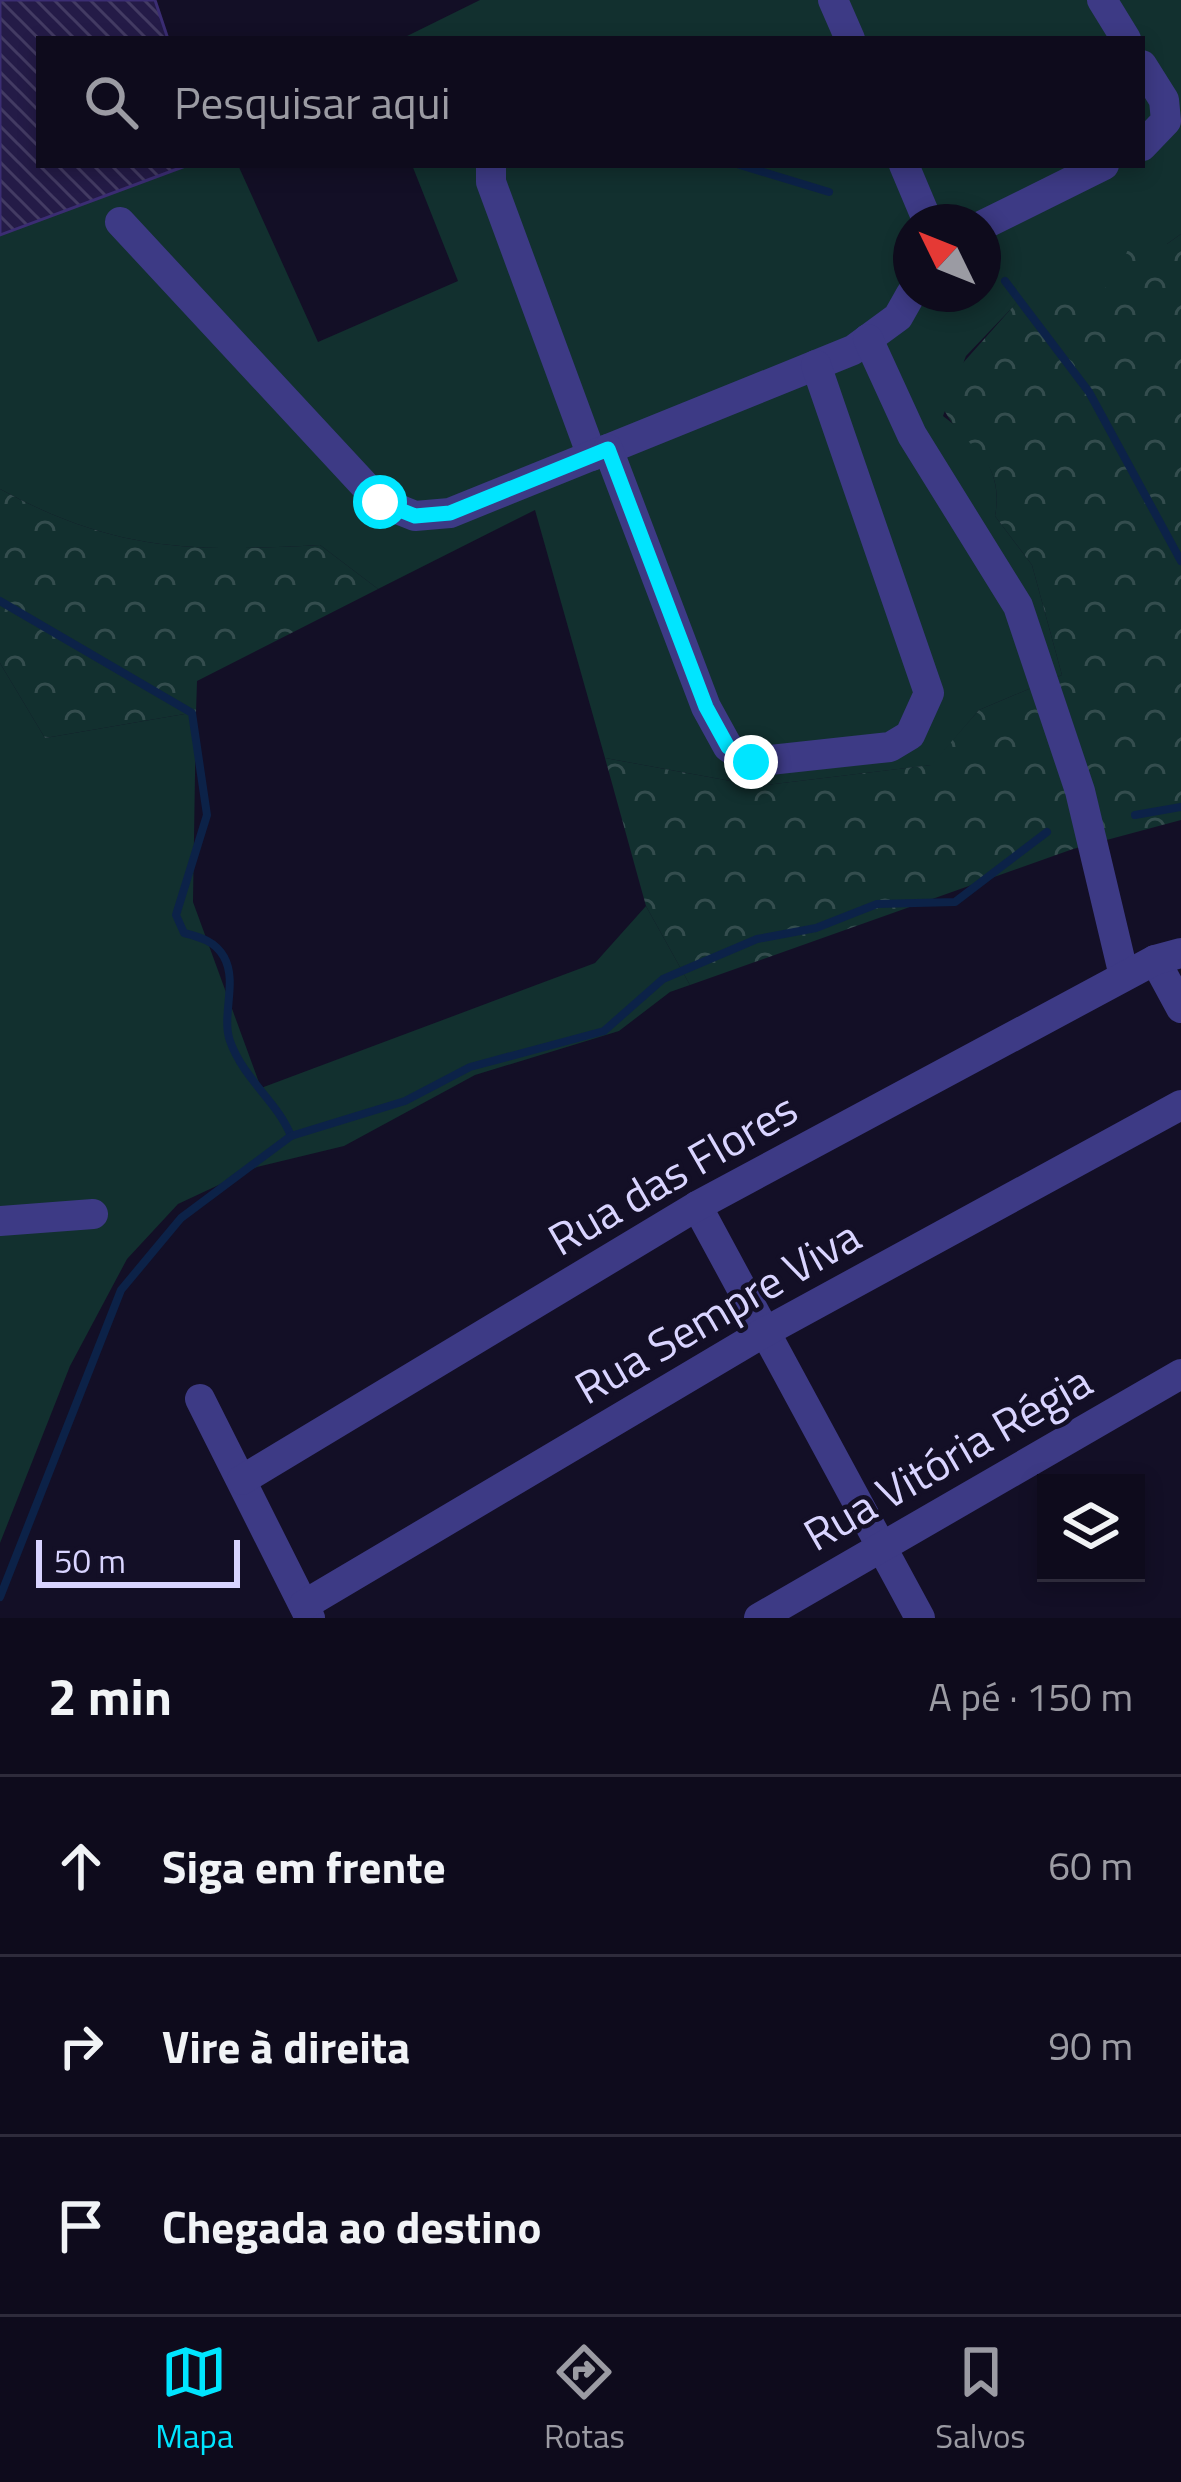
<!DOCTYPE html>
<html lang="pt">
<head>
<meta charset="utf-8">
<style>
	:root { --surface:#0e0b1c; --page:#171425; --text:#f1f3f6; --muted:#9b9ba3; --line:#2e2b3b; --accent:#00e5ff }
	body { margin:0; font-family:"Titillium Web",sans-serif; background:var(--page); color:var(--text) }
	.controls { position:absolute; right:36px; bottom:36px; display:grid; overflow:hidden; border-radius:0px; box-shadow:0 6px 18px #0003 }
	.controls button { width:108px; height:108px; display:grid; place-items:center; padding:0; border:0; border-bottom:3px solid var(--line); background:var(--surface); color:var(--text); font:60px sans-serif }
	.compass { position:absolute; left:893px; top:204px; width:108px; height:108px; border-radius:50%; background:var(--surface); box-shadow:0 6px 18px #0003; rotate:313deg }
	.scale { position:absolute; left:36px; bottom:30px; width:204px; box-sizing:border-box; padding-left:12px; border:6px solid #d9d4ff; border-top:0; font-size:33px; line-height:42px; white-space:nowrap; color:#d9d4ff; -webkit-text-stroke:9px #130f26; paint-order:stroke }
	.stop { position:absolute; width:36px; height:36px; margin:-27px; border:9px solid #00e5ff; border-radius:50%; background:#fff }
	.stop.end { background:#00e5ff; border-color:#fff; box-shadow:0 3px 12px #0008 }
	.list { margin:0; padding:0; list-style:none }
	h2 { display:flex; justify-content:space-between; align-items:center; height:156px; margin:0; padding:0 48px; font-size:51px }
	h2 small { font-size:39px; font-weight:400; color:var(--muted) }
	.list li { display:grid; grid-template-columns:78px 1fr auto; gap:36px; align-items:center; box-sizing:border-box; height:180px; padding:0 48px; border-top:3px solid var(--line) }
	.list b { display:block; font-size:45px; white-space:nowrap }
	.list em { font-size:39px; font-style:normal; color:var(--muted) }
	.icon { flex:none; width:66px; height:66px; fill:none; stroke:currentColor; stroke-width:2; stroke-linecap:round; stroke-linejoin:round }
	.map { position:relative; flex:none; width:1181px; height:1618px; overflow:hidden }
	.search { position:absolute; background:var(--surface); box-shadow:0 6px 18px #0003; left:36px; right:36px; top:36px; height:132px; display:flex; align-items:center; gap:30px; box-sizing:border-box; padding:0 42px; border-radius:0px; color:var(--muted); font-size:45px }
	.sheet { height:696px; background:var(--surface) }
	nav { display:flex; justify-content:space-around; align-items:center; box-sizing:border-box; height:168px; border-top:3px solid var(--line); background:var(--surface); font-size:33px; color:var(--muted) }
	nav a { display:grid; justify-items:center; gap:6px }
	nav .on { color:var(--accent) }
	.map>svg:first-child { display:block }
	.grass { fill:#12302f; fill-rule:evenodd }
	.forest { fill:url(#forest-crowns) }
	.lines { fill:none; stroke-linecap:round; stroke-linejoin:round }
	.stream { stroke:#0c2248; stroke-width:8 }
	.building { fill:url(#building-back-hatch); stroke:#3b2d73; stroke-width:3 }
	.minor { stroke:#3d3a85; stroke-width:30 }
	.route { stroke:#00e5ff; stroke-width:15 }
	.labels { text-anchor:middle; dominant-baseline:central; stroke-width:9; stroke-linejoin:round; paint-order:stroke }
	.street-label { font-size:45px; fill:#d9d4ff; stroke:#130f26 }
</style>
</head>
<body>
<div class="map">
<svg width="1181" height="1618" viewBox="0 0 1181 1618">
	<defs>
		<pattern id="forest-crowns" width="20" height="18" patternUnits="userSpaceOnUse" patternTransform="scale(3)"><rect width="20" height="18" fill="#12302f"/><path d="M2 6a3 3 0 1 1 6 0M12 15a3 3 0 1 1 6 0" fill="none" stroke="#344d4e"/></pattern>
		<pattern id="building-back-hatch" width="6" height="6" patternUnits="userSpaceOnUse" patternTransform="scale(3)"><rect width="6" height="6" fill="#241b47"/><path d="M-1 5l2 2M0 0l6 6M5-1l2 2" fill="none" stroke="#433b63"/></pattern>
	</defs>
	<rect width="100%" height="100%" fill="#130f26"/>
	<g class="grass">
		<path d="M 480,0 L 1181,0 L 1181,234 L 1167,244 L 1138,245 L 1102,295 L 1073,301 L 1027,292 L 966,356 L 943,416 C 978,442 1004,472 995,516 L 1032,565 L 1062,675 L 979,710 L 932,765 L 758,786 L 605,758 L 535,510 L 378,589 L 320,545 C 192,552 116,552 0,489 L 0,235 L 188,165 L 238,165 L 318,342 L 458,281 L 412,165 L 1142,165 L 1142,39 L 401,39 ZM 911,222 L 983,222 L 983,294 L 911,294 Z"/>
		<polygon points="0,663 45,738 196,712 193,902 261,1088 595,963 646,906 690,985 670,992 619,1031 475,1075 344,1146 257,1167 178,1204 127,1259 70,1366 0,1543"/>
	</g>
	<g class="forest">
		<path d="M 1181,234 L 1181,820 L 1073,849 L 690,985 L 646,906 L 605,758 L 758,786 L 931,765 L 979,710 L 1062,675 L 1032,565 L 995,516 C 1008,448 948,445 938,391 L 1027,291 C 1094,301 1102,309 1131,243 L 1167,244 Z"/>
		<path d="M 0,489 C 116,552 192,552 320,545 L 378,589 L 197,681 L 196,712 L 45,738 L 0,663 Z"/>
	</g>
	<g class="lines">
		<g class="stream">
			<polyline points="740,165 829,192"/>
			<polyline points="1005,281 1089,392 1181,561"/>
			<path d="M 0,601 L 192,713 L 207,815 L 176,915 L 184,933 C 200,937 215,941 224,957 C 238,982 221,1016 230,1041 C 244,1080 277,1101 291,1136"/>
			<polyline points="1135,815 1181,807"/>
			<polyline points="0,1597 121,1290 181,1218 291,1136 405,1101 470,1067 604,1031 663,979 757,939 816,928 877,904 955,902 1047,832"/>
		</g>
	</g>
	<polygon class="building" points="0,0 155,0 168,39 39,39 39,165 188,165 0,235"/>
	<g class="lines">
		<g class="minor">
			<polyline points="833,0 850,39"/>
			<polyline points="1102,0 1126,39"/>
			<polyline points="1142,65 1164,100 1166,121 1142,146"/>
			<polyline points="491,165 491,182 592,456"/>
			<polyline points="904,165 928,222"/>
			<polyline points="120,222 380,502 415,516 450,513 853,350 898,317 911,294"/>
			<polyline points="983,225 1104,165"/>
			<polyline points="868,339 912,435 1018,606 1080,791 1124,976"/>
			<polyline points="608,449 706,707 728,747 751,762 890,747 910,735 929,693 816,365"/>
			<polyline points="1155,960 1181,1008"/>
			<polyline points="697,1206 920,1618"/>
			<polyline points="0,1221 93,1214"/>
			<polyline points="200,1399 310,1618"/>
			<polyline points="242,1480 697,1206 1155,960 1181,953"/>
			<polyline points="304,1605 763,1333 1181,1105"/>
			<polyline points="759,1618 1181,1374"/>
		</g>
	</g>
	<g class="lines">
		<polyline class="route" points="380,502 415,516 450,513 608,449 706,707 728,747 751,762"/>
	</g>
	<g class="labels">
		<g class="street-label">
			<text transform="translate(672 1173) rotate(-30)">Rua das Flores</text>
			<text transform="translate(717 1311) rotate(-30)">Rua Sempre Viva</text>
			<text transform="translate(947 1457) rotate(-30)">Rua Vitória Régia</text>
		</g>
	</g>
</svg>
<div class="controls">
<button><svg class="icon" aria-label="layers" viewBox="0 0 24 24"><path d="M12 4l9 5-9 5-9-5zM3 14l9 5 9-5"/></svg></button>
</div>
<svg class="compass" viewBox="-18 -18 36 36"><path d="M0-13l5 13h-10z" fill="#e53935"/><path d="M0 13l5-13h-10z" fill="#9b9ba3"/></svg>
<div class="scale">50 m</div>
<div class="stop" style="left:380px;top:502px"></div>
<div class="stop end" style="left:751px;top:762px"></div>
<div class="search"><svg class="icon" aria-label="search" viewBox="0 0 24 24"><circle cx="10" cy="10" r="6"/><path d="M15 15l6 6"/></svg>Pesquisar aqui</div>
</div>
<section class="sheet">
<h2>2 min<small>A pé · 150 m</small></h2>
<ul class="list">
<li><svg class="icon" aria-label="ahead" viewBox="0 0 24 24"><path d="M12 20V5M6 11l6-6 6 6"/></svg><div><b>Siga em frente</b></div><em>60 m</em></li>
<li><svg class="icon" aria-label="right" viewBox="0 0 24 24"><path d="M7 20v-9h11M14 6l5 5-5 5"/></svg><div><b>Vire à direita</b></div><em>90 m</em></li>
<li><svg class="icon" aria-label="arrive" viewBox="0 0 24 24"><path d="M6 21V4h12l-3 4 3 4H6"/></svg><div><b>Chegada ao destino</b></div></li>
</ul>
</section>
<nav>
<a class="on"><svg class="icon" aria-label="map" viewBox="0 0 24 24"><path d="M3 6l6-2 6 2 6-2v14l-6 2-6-2-6 2zM9 4v14M15 6v14"/></svg>Mapa</a>
<a><svg class="icon" aria-label="directions" viewBox="0 0 24 24"><path d="M12 3l9 9-9 9-9-9zM9 14v-3h6M13 9l2 2-2 2"/></svg>Rotas</a>
<a><svg class="icon" aria-label="saved" viewBox="0 0 24 24"><path d="M7 4h10v16l-5-4-5 4z"/></svg>Salvos</a>
</nav>
</body>
</html>
